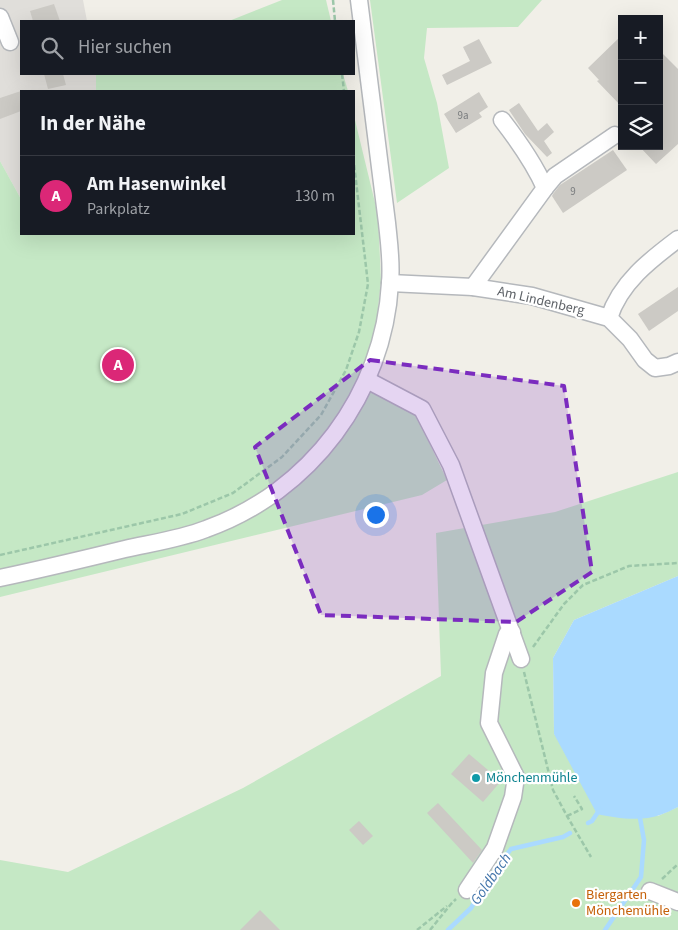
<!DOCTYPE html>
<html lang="de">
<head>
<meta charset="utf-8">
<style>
	:root { --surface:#171b24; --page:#242831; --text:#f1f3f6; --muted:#9ea1a6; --line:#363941; --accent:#db2777 }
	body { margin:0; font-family:"Source Sans 3",sans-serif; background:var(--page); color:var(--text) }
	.controls { position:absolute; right:15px; top:15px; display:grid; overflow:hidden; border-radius:0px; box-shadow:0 5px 20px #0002 }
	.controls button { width:45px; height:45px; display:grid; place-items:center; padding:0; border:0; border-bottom:1px solid var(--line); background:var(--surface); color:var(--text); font:25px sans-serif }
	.you { position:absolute; left:375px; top:514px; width:18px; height:18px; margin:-12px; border:4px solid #fff; border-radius:50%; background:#1a73e8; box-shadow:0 0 0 8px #1a73e833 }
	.badge { display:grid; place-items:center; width:32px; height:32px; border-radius:50%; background:var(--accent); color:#fff; font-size:16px; font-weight:700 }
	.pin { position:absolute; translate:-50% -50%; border:2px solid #fff; box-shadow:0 1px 5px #0006 }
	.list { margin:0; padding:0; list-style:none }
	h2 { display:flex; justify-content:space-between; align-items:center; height:65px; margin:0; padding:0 20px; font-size:21px }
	h2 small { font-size:16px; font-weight:400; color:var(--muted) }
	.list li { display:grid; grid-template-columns:32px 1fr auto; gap:15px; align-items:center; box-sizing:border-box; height:80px; padding:0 20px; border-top:1px solid var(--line) }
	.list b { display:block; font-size:19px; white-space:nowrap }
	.list p { margin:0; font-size:16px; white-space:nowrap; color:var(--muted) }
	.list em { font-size:16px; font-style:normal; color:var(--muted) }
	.icon { flex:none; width:28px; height:28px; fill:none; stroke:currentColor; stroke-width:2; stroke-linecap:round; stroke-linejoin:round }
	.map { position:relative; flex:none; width:678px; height:930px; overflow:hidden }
	.search { position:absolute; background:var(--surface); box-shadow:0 5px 20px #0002; left:20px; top:20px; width:335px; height:55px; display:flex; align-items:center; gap:12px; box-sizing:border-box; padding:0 18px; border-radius:0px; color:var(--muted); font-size:19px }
	.panel { position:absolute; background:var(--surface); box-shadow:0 5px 20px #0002; left:20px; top:90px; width:335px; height:145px; border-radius:0px }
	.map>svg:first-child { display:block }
	.industrial { fill:#e0deda }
	.green { fill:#c5e8c5 }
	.water { fill:#aadaff }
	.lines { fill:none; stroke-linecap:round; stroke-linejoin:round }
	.stream { stroke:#aadaff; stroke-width:4.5 }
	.building { fill:#cccac5 }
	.minor-casing { stroke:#b5b8bc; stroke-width:19 }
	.path { stroke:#9cc7a9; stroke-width:2.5; stroke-dasharray:5 2.5; stroke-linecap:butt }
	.minor { stroke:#fff; stroke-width:16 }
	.marked { fill:#7b2cbf; fill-opacity:0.2; stroke:#7b2cbf; stroke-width:4; stroke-dasharray:10 6; stroke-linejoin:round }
	.culture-dot { fill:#0f9aa8; stroke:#fff; stroke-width:2 }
	.food-dot { fill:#e8710a; stroke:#fff; stroke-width:2 }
	.labels { text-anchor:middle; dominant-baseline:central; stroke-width:4.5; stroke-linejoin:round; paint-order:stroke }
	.number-label { font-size:11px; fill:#7a7d7f }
	.street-label { font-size:14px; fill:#5f6368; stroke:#fff }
	.culture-label { font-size:14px; fill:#0d838f; stroke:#fff; text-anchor:start }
	.food-label { font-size:14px; fill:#c56008; stroke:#fff; text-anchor:start }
	.water-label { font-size:15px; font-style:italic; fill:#4174aa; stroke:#fff }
</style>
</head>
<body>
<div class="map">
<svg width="678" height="930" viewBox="0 0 678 930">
	<rect width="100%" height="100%" fill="#f1efe8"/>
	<polygon class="industrial" points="0,0 83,0 87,21 21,21 21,74 96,74 96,91 21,91 21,199 0,161"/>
	<g class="green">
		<polygon points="282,0 326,0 331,21 229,21"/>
		<polygon points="370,0 542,0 518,27 427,28 424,58 437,103 449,168 397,203"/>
		<polygon points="96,74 343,74 348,91 96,91"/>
		<polygon points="354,116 378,215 381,281 377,318 370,351 356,383 416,415 447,480 422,495 0,597 0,161 21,199 21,234 354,234"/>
		<polygon points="678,472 678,576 574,620 553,658 554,734 658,816 678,807 678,930 0,930 0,860 68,872 243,788 441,676 436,533 555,512"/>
	</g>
	<path class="water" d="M 678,576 L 678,807 C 672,810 666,813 660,815 C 641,822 615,818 597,814 L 554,734 L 553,658 L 574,620 Z"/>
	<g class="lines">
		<g class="stream">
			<polyline points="588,823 592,821 600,809"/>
			<polyline points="448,930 471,908 489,878 511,849 563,837 570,833"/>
			<polyline points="605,930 641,877 644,840 640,818"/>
		</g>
	</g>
	<g class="building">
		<polygon points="54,4 60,21 33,21 30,11"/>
		<polygon points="622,35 622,107 597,81 599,80 588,68"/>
		<polygon points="479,39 492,63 447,85 442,75 470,61 463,47"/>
		<polygon points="659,50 678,69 678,144 656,164 639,146 659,146"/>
		<polygon points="44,74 63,74 66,85 48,89"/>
		<polygon points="21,91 21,111 0,119 0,98"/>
		<polygon points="479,92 488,107 479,113 482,117 456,133 444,114"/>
		<polygon points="519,103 538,131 547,123 554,132 544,141 552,153 547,157 525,134 509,110"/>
		<polygon points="613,150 627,170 563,213 552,196 553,194 560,185"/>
		<polygon points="678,287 678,311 649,331 638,314"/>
		<polygon points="469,754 501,781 483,802 451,774"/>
		<polygon points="438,803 482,850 473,863 427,813"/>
		<polygon points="359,821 373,836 363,845 349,830"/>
		<polygon points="260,910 280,930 240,930"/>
	</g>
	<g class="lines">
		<defs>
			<g id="minor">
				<polyline points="0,17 10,42"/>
				<polyline points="545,188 555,176 615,135"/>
				<polyline points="390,283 473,287 532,296 609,318 630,339 645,360 655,368 669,366 678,362"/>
				<path d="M 473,287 L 545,188 C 534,163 519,142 502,120"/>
				<path d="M 609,318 C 620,283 650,260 678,239"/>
				<polyline points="367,380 422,409 451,465 521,659"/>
				<path d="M 0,578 C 42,569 84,559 125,549 C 152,543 180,539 206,529 C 310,492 384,394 390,283 C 392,263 389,243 387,223 L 359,0"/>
				<polyline points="467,890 495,848 513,797 516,777 489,723 494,673 507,634 512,632"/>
				<polyline points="650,891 678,902"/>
			</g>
		</defs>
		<use href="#minor" class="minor-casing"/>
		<g class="path">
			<polyline points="333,0 335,21"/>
			<polyline points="342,74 344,91"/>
			<polyline points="0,555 182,514 233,493 282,457 321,415 346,370 359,332 368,284 354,164"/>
			<polyline points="533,647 564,604 583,585 629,566 678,563"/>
			<polyline points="524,672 553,790 567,816 591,857"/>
			<polyline points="567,816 582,809 574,796"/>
			<polyline points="662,879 678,864"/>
			<polyline points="417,930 447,906"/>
			<polyline points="430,930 451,904 456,899"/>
		</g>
		<use href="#minor" class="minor"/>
	</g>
	<path class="marked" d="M 370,360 L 564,386 L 592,572 L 516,622 L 321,615 L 255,447 Z"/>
	<circle class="culture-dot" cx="476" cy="778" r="5"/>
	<circle class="food-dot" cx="576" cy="903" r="5"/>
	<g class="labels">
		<g class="number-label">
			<text x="463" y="115">9a</text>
			<text x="573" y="191">9</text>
		</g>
		<g class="street-label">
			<text transform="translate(541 301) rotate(13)">Am Lindenberg</text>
		</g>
		<g class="culture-label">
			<text x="486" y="778">Mönchenmühle</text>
		</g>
		<g class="food-label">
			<text x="586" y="895">Biergarten<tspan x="586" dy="16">Mönchemühle</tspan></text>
		</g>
		<g class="water-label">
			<text transform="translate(491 879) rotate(-55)">Goldbach</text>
		</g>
	</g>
</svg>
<div class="controls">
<button>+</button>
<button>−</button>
<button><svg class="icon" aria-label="layers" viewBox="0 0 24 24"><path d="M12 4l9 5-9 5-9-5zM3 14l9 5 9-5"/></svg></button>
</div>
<div class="you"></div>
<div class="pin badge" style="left:118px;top:365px">A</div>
<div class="search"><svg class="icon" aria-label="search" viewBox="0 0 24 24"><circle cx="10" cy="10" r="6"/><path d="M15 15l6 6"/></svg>Hier suchen</div>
<section class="panel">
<h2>In der Nähe<small></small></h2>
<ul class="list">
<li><span class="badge">A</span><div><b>Am Hasenwinkel</b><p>Parkplatz</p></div><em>130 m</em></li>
</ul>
</section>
</div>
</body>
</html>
